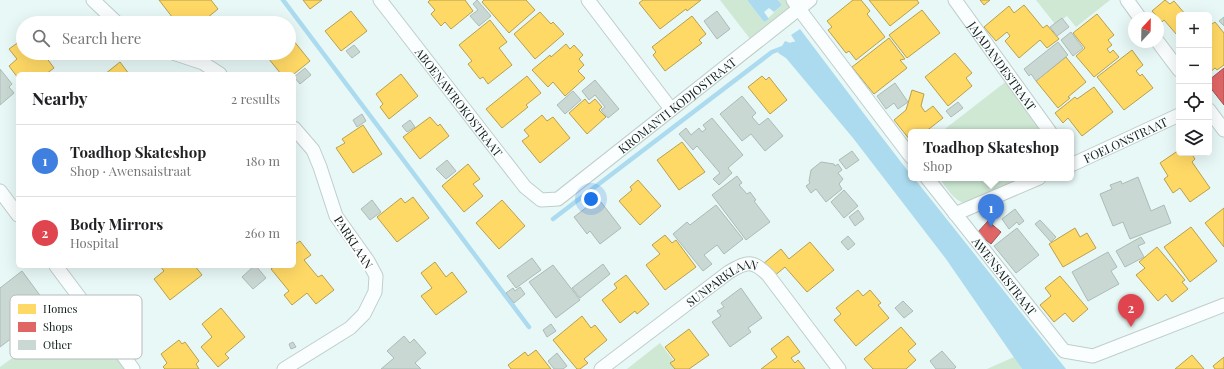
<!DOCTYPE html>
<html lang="en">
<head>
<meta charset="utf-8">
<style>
	:root { --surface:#fff; --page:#f2f2f2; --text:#202124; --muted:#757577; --line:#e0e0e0; --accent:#ea580c }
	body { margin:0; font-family:"Playfair Display",serif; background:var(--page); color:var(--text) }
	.controls { position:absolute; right:12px; top:12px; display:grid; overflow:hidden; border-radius:6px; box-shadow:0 4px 16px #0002 }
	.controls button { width:36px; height:36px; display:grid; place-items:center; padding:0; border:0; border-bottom:1px solid var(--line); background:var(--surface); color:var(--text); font:20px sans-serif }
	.compass { position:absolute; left:1128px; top:12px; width:36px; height:36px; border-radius:50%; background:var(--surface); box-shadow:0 4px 16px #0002; rotate:22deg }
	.you { position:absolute; left:591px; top:199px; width:14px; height:14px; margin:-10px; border:3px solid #fff; border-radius:50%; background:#1a73e8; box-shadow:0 0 0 6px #1a73e833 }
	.badge { display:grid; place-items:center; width:26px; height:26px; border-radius:50%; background:var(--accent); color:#fff; font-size:13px; font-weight:700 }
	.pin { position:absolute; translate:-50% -33px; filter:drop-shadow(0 1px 2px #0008) }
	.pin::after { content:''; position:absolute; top:21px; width:14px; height:12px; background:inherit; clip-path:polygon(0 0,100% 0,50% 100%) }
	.popup { position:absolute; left:908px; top:129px; width:166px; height:52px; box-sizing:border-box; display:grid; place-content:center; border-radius:6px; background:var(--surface); filter:drop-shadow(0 1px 3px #0005); font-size:13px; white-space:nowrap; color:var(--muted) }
	.popup b { font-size:15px; color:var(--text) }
	.popup::after { content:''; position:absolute; left:50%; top:100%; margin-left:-8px; border:8px solid transparent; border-top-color:var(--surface) }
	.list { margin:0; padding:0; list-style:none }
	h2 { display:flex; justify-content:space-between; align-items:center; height:52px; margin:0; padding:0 16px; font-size:17px }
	h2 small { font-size:13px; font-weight:400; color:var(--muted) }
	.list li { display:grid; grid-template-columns:26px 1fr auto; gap:12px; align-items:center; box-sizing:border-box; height:72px; padding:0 16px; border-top:1px solid var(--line) }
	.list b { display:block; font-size:15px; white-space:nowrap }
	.list p { margin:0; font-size:13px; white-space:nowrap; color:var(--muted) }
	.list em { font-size:13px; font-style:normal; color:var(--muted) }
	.icon { flex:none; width:22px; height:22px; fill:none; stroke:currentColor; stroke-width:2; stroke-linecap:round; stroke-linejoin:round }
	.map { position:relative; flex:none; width:1224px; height:369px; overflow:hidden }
	.search { position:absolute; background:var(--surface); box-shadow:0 4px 16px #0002; left:16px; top:16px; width:280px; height:44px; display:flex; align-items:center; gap:10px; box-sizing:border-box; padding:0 14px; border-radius:22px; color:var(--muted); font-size:15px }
	.panel { position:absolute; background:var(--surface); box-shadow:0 4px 16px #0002; left:16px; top:72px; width:280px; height:196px; border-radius:6px }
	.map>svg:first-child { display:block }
	.green { fill:#cee8d4 }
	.water { fill:#acdbef }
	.homes { fill:#ffd966; stroke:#b7a04f }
	.shops { fill:#e06666; stroke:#a1504f }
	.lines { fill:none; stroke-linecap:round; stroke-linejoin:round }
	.stream { stroke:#acdbef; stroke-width:4.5 }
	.building { fill:#cad8d4; stroke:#adbbb7 }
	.minor-casing { stroke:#bfcecc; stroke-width:15 }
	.minor { stroke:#fbfefe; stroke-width:13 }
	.labels { text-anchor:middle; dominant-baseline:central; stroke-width:4; stroke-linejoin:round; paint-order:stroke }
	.street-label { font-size:12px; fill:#0e1c1a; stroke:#fff }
	.key { fill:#fff; stroke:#b7bbba; stroke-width:1 }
	.key-label { font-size:11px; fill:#0e1c1a }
</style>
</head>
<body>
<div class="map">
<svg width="1224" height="369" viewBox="0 0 1224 369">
	<rect width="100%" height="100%" fill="#e7f8f6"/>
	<g class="green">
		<polygon points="720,0 747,0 764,22 782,5 778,0 787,0 790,5 787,12 751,40"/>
		<polygon points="1036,0 1110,0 1076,27 1067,16 1055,24"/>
		<polygon points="1008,80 1046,132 941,132"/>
		<path d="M 939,178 L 1029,178 L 966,204 C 953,200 947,188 939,178 Z"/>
		<polygon points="81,308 126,369 0,369 0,367"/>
		<polygon points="660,343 680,369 627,369"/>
		<polygon points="1014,357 1022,369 987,369"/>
	</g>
	<g class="water">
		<polygon points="747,0 778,0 782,5 774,12 769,8 764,12 769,19 764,22"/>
		<polygon points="800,29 871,123 911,175 911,178 914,178 1066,369 1022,369 946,259 853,138 786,58 778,53 785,41 793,44 795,41 791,35"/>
	</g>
	<g class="homes">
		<polygon points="159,0 211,0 218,9 207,18 210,22 208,23 186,23 182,18 176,22"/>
		<polygon points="303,0 322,0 310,9"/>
		<polygon points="430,0 465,0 473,11 451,29 445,22 441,26 431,14 435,10 428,2"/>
		<polygon points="484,0 526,0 535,10 509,33 482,2"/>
		<polygon points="643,0 701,0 687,11 686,9 660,29 639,3"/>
		<polygon points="853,0 861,0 870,11 867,14 885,37 856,60 849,51 846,53 828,30 832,27 827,21"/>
		<polygon points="869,0 917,0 919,3 890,26"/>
		<polygon points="980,0 990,0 984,5"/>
		<polygon points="1165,0 1170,4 1174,1 1186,15 1179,15 1179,33 1177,35 1164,20 1162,22 1152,11"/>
		<polygon points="1024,5 1043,28 1047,25 1059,39 1047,48 1040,40 1019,58 1005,41 1010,36 1007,32 996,41 984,27 1009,6 1014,13"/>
		<polygon points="922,10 940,33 907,58 889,35"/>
		<polygon points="351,11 367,31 341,51 325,31"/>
		<polygon points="540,12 551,24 553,22 564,34 535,59 514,34"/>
		<polygon points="1097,14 1114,35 1108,40 1112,45 1107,49 1110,53 1113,50 1119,57 1094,77 1076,56 1085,48 1073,33"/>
		<polygon points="692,16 706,34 699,40 702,43 665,71 653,55 656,52 652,47"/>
		<polygon points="490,20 507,42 499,48 512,65 488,84 483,77 480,79 468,64 472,61 459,45"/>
		<polygon points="1215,22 1224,33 1224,65 1217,70 1215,68 1209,73 1209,26"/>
		<polygon points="289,35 310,61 294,74 281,74 264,53 289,53"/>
		<polygon points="889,38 905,59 900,60 907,68 874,94 852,67"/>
		<polygon points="23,39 23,53 43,53 54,68 46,74 18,74 18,78 9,66 17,59 9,49"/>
		<polygon points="566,44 570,49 574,45 583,55 579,59 584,65 578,71 585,78 565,96 553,82 548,87 532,70 550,55 551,57"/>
		<polygon points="1132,50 1143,65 1136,71 1140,76 1142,74 1153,88 1124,110 1097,77"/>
		<polygon points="955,53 972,73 966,78 972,86 948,106 925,77"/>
		<polygon points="1066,57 1086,82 1068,97 1070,98 1058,108 1036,81"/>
		<polygon points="120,62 129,74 105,74"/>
		<polygon points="401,74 418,96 389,119 380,107 383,104 376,94"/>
		<polygon points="527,76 541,93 526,105 528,107 502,128 486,109"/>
		<polygon points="762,76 766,80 769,77 787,100 770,114 748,87"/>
		<polygon points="1094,87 1113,112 1082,136 1068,118 1063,123 1055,113 1075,97 1077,99"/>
		<polygon points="912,90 924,94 921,106 925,112 933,106 943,118 925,132 911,132 910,140 894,120 906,110"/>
		<polygon points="585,99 589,104 595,99 602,107 599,110 606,117 587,134 569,113"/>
		<polygon points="542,115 547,121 553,117 570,138 540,163 522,141 529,136 524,130"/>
		<polygon points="430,117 438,126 440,124 449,136 420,159 403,137"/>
		<polygon points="363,125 382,154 353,173 336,148 345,143 342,139"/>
		<polygon points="682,142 705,172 679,190 657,160"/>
		<polygon points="1179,150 1179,153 1191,153 1195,159 1192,162 1210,188 1190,202 1180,188 1173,193 1164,179 1168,176 1160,163"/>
		<polygon points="468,164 480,179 473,184 483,196 464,212 442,186"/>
		<polygon points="638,180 661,206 640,225 619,201 632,190 630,187"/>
		<polygon points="413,197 429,218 397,242 377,217 401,198 405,203"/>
		<polygon points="502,200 525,226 499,249 476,223"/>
		<polygon points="1224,208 1224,247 1205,223"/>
		<polygon points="1191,227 1217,261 1190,282 1164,247"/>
		<polygon points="1075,228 1080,237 1087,233 1096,248 1063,267 1049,244"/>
		<polygon points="665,235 672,243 676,240 696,267 665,290 646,265 660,254 652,245"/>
		<polygon points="300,241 311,255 304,260 318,277 322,275 334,290 316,304 307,293 292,305 284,295 289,291 271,269 275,266 294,266 294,245"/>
		<polygon points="810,242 834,270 807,292 785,267 773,277 763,264 781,249 789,259"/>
		<polygon points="1157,247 1185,280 1182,282 1188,289 1172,302 1166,294 1158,301 1136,275 1145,268 1139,262"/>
		<polygon points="435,262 446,277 452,272 467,292 436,315 421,296 432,288 421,273"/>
		<polygon points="160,266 195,266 202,275 170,300 154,279 164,271"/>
		<polygon points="626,275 649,304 637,314 635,311 620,323 602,300 617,288 614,284"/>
		<polygon points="1060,276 1088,309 1073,322 1065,313 1054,322 1040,305 1051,296 1045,288"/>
		<polygon points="858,290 863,296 870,290 881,303 878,305 889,318 856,346 834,320 841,314 836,308"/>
		<polygon points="221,308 245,337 225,354 229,358 218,367 201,347 212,337 202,324"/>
		<polygon points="582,316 591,328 595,325 607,340 584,359 588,363 580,369 577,369 553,340"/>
		<polygon points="901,327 916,344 908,351 916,360 906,369 873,369 864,359"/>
		<polygon points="689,329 709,355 689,369 675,369 670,363 675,360 665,347"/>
		<polygon points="788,336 800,352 791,358 795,363 798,360 805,369 761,369 777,357 771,349"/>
		<polygon points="179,340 182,344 185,342 199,361 196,364 199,369 165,369 163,367 167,363 161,354"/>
		<polygon points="536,350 551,369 511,369 508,365 525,352 528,356"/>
		<polygon points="1192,355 1204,369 1175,369"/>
		<polygon points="1224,357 1224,369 1215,369 1213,366"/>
	</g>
	<g class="shops">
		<polygon points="1224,68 1224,105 1209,86 1209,80"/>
		<polygon points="988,221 1001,232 991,244 977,233"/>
	</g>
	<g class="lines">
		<g class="stream">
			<polyline points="283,0 529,327"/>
			<polyline points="553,219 772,52 793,44"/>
		</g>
	</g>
	<g class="building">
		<polygon points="477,0 491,16 479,26 470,16 478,10 473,4"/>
		<polygon points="717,11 730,29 717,39 704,21"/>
		<polygon points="1224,17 1224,26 1219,21"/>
		<polygon points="260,18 264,23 254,23"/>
		<polygon points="1062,18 1069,27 1057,36 1050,27"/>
		<polygon points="1071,32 1083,48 1073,56 1061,40"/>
		<polygon points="1058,42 1068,55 1036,81 1031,74 1029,76 1024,69"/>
		<polygon points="354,45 360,52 352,58 346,51"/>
		<polygon points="305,68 311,75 300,84 294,77"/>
		<polygon points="0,69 12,84 9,87 14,93 0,105"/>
		<polygon points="595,80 619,109 608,118 601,110 605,107 595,95 589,100 582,91"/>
		<polygon points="895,83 908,102 898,109 894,103 886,109 877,96"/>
		<polygon points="573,91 581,100 565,114 557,105"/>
		<polygon points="742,96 756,113 752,117 759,125 768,118 783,136 765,151 751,134 742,141 720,114"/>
		<polygon points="958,102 963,108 951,117 946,111"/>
		<polygon points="362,114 366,121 357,127 353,120"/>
		<polygon points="712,118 743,155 728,168 732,173 719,185 713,179 720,173 697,146 693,150 679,134 686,128 691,135 699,128 702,132 706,129 703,125"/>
		<polygon points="410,120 415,127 407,132 402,126"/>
		<polygon points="852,151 859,160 846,169 839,160"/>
		<polygon points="447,160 456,171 446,179 436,169"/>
		<polygon points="821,162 834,164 835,166 838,164 842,170 838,173 843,179 839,184 842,189 826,202 816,189 811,193 806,186 810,183 809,181 811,170"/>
		<polygon points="737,176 742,183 739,185 747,194 750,192 756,200 754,201 770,222 746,240 712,195"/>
		<polygon points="1138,177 1151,211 1164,205 1171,223 1130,239 1123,222 1113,226 1100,194 1112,189 1110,185 1121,181 1122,184"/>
		<polygon points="844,190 858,206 844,218 831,202"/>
		<polygon points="372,200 381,212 370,220 361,209"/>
		<polygon points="601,202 621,228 600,244 590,231 587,234 574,217 592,203 595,207"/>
		<polygon points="716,205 743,239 724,254 717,245 704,255 712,264 703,271 673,234 687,222 690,225"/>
		<polygon points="1015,209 1024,221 1019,225 1017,222 1009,229 1002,219"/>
		<polygon points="858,210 864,219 855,226 849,217"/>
		<polygon points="1040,220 1056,237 1051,242 1035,224"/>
		<polygon points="1017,228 1039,255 1016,273 994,246"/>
		<polygon points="848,236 855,244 848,250 841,242"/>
		<polygon points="1141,237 1145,243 1138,246 1144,257 1125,267 1116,251"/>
		<polygon points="1108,252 1117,267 1111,271 1119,284 1088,301 1072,272"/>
		<polygon points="532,258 541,270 516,288 507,276"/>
		<polygon points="603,264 610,274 580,298 572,288"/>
		<polygon points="553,265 580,300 556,318 529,282"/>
		<polygon points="254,266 256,266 266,278 253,289 242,277"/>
		<polygon points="22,271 50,309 0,347 0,288"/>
		<polygon points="520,287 525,294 514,303 506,293 513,288 515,291"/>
		<polygon points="741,288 762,318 748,328 751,332 730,347 712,322 721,316 717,311 724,307 721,303"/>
		<polygon points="1129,295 1136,311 1131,314 1129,310 1126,312 1122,303 1125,301 1123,298"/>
		<polygon points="903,301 913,311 904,318 895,308"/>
		<polygon points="551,324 556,331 547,337 543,330"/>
		<polygon points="404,336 410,343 414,339 426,353 415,363 421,369 381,369 394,358 387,351"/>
		<polygon points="293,342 296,347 291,349 289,344"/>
		<polygon points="942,351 956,367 954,369 936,369 930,361"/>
		<polygon points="557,353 567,366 563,369 554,369 548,361"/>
	</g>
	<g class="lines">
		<defs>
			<g id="minor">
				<polyline points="93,0 117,23"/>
				<path id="s1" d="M 380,0 L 525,187 L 541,200 L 558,199 L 810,0"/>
				<polyline points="588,0 671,109"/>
				<polyline points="793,0 799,9 911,157"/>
				<path id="s2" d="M 955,0 L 1050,132"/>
				<polyline points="1127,0 1140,18"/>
				<polyline points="1158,42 1179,70"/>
				<polyline points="173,53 203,63 220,74"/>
				<polyline points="1209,110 1224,130"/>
				<path id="s3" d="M 1071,165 L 1179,115"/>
				<path id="s4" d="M 927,178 L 1064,351 L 1093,356 L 1224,305"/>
				<polyline points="0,191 18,215"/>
				<polyline points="955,214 1039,178"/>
				<polyline points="56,266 133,369"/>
				<polyline points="284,369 350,328 364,314 375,292 376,276 368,261 336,216 320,167 313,150 294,128"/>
				<path id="s5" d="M 601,369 L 729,272 C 747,261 753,260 768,275 L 839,369"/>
			</g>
		</defs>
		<use href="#minor" class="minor-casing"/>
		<use href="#minor" class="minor"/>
	</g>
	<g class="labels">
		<g class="street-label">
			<text stroke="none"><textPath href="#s2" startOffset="81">JAJADANDESTRAAT</textPath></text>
			<text stroke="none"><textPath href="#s1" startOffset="129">ABOENAWROKOSTRAAT</textPath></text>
			<text stroke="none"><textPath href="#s1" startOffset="426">KROMANTI KODJOSTRAAT</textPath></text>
			<text stroke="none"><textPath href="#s3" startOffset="60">FOELONSTRAAT</textPath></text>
			<text transform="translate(354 242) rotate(57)">PARKLAAN</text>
			<text stroke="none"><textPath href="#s4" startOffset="125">AWENSAISTRAAT</textPath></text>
			<text stroke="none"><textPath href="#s5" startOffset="150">SUNPARKLAAN</textPath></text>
		</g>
	</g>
	<rect x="10" y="295" width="132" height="64" rx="6" class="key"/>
	<rect x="18" y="304" width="18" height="10" fill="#ffd966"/>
	<rect x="18" y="322" width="18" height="10" fill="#e06666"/>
	<rect x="18" y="340" width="18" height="10" fill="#cad8d4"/>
	<g class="key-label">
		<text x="43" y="313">Homes</text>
		<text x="43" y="331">Shops</text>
		<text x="43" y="349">Other</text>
	</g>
</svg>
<div class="controls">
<button>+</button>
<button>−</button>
<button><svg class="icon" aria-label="locate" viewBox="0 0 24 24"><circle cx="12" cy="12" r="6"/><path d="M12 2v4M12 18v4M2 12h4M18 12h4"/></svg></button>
<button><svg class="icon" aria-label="layers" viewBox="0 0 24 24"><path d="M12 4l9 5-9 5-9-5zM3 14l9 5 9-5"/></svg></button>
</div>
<svg class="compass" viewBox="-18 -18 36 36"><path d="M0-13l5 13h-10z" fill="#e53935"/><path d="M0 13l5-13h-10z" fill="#757577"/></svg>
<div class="you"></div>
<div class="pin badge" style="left:991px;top:227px;background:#3f7fe0">1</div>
<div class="popup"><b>Toadhop Skateshop</b>Shop</div>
<div class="pin badge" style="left:1131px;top:327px;background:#e0444e">2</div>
<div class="search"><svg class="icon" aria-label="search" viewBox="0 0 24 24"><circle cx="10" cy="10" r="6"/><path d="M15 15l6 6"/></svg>Search here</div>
<section class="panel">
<h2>Nearby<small>2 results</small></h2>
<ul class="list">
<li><span class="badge" style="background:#3f7fe0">1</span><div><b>Toadhop Skateshop</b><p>Shop · Awensaistraat</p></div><em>180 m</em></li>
<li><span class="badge" style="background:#e0444e">2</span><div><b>Body Mirrors</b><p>Hospital</p></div><em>260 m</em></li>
</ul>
</section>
</div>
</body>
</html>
